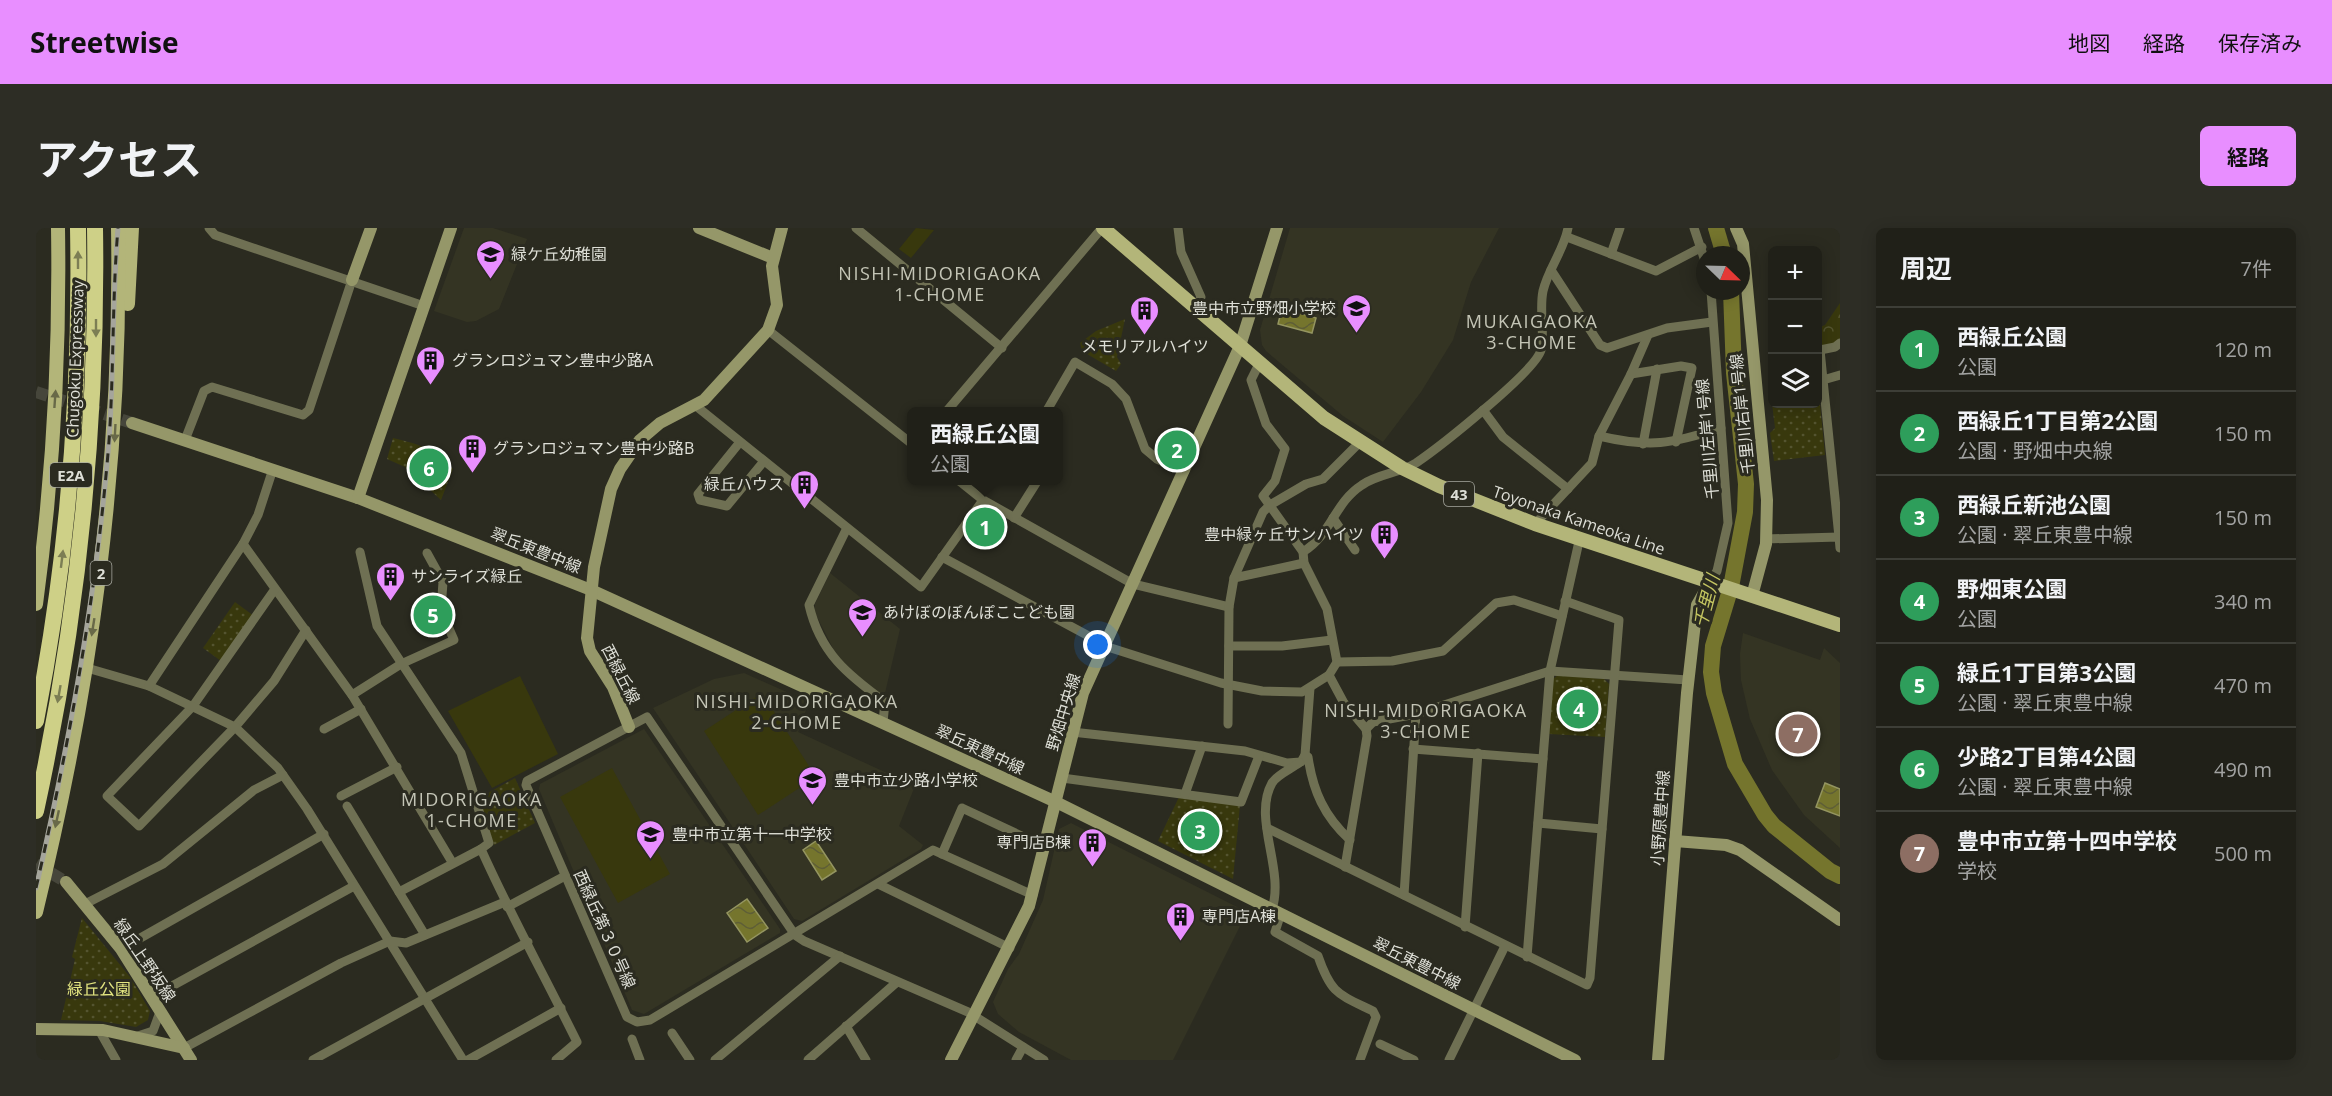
<!DOCTYPE html>
<html lang="ja">
<head>
<meta charset="utf-8">
<style>
	:root { --surface:#202018; --page:#2d2d25; --text:#f1f3f6; --muted:#a2a3a2; --line:#3d3e37; --accent:#e88eff }
	body { margin:0; font-family:"Open Sans","Noto Sans JP",sans-serif; background:var(--page); color:var(--text) }
	.controls { position:absolute; right:18px; top:18px; display:grid; overflow:hidden; border-radius:9px; box-shadow:0 3px 15px #0003 }
	.controls button { width:54px; height:54px; display:grid; place-items:center; padding:0; border:0; border-bottom:2px solid var(--line); background:var(--surface); color:var(--text); font:30px sans-serif }
	.compass { position:absolute; left:1660px; top:18px; width:54px; height:54px; border-radius:50%; background:var(--surface); box-shadow:0 3px 15px #0003; rotate:113deg }
	.you { position:absolute; left:1062px; top:417px; width:21px; height:21px; margin:-15px; border:4px solid #fff; border-radius:50%; background:#1a73e8; box-shadow:0 0 0 9px #1a73e833 }
	.badge { display:grid; place-items:center; width:39px; height:39px; border-radius:50%; background:var(--accent); color:#fff; font-size:20px; font-weight:700 }
	.pin { position:absolute; translate:-50% -50%; border:3px solid #fff; box-shadow:0 2px 6px #0006 }
	.popup { position:absolute; left:871px; top:179px; width:156px; height:78px; box-sizing:border-box; display:grid; place-content:center; border-radius:9px; background:var(--surface); filter:drop-shadow(0 2px 4px #0005); font-size:20px; white-space:nowrap; color:var(--muted) }
	.popup b { font-size:22px; color:var(--text) }
	.popup::after { content:''; position:absolute; left:50%; top:100%; margin-left:-12px; border:12px solid transparent; border-top-color:var(--surface) }
	.list { margin:0; padding:0; list-style:none }
	h2 { display:flex; justify-content:space-between; align-items:center; height:78px; margin:0; padding:0 24px; font-size:26px }
	h2 small { font-size:20px; font-weight:400; color:var(--muted) }
	.list li { display:grid; grid-template-columns:39px 1fr auto; gap:18px; align-items:center; box-sizing:border-box; height:84px; padding:0 24px; border-top:2px solid var(--line) }
	.list b { display:block; font-size:22px; white-space:nowrap }
	.list p { margin:0; font-size:20px; white-space:nowrap; color:var(--muted) }
	.list em { font-size:20px; font-style:normal; color:var(--muted) }
	.icon { flex:none; width:33px; height:33px; fill:none; stroke:currentColor; stroke-width:2; stroke-linecap:round; stroke-linejoin:round }
	.map { position:relative; flex:none; width:1804px; height:832px; overflow:hidden; border-radius:9px }
	header { display:flex; align-items:center; gap:36px; box-sizing:border-box; height:84px; padding:0 30px; background:var(--accent); color:#111 }
	header strong { font-size:28px }
	nav { display:flex; gap:33px; margin-inline-start:auto; font-size:21px }
	.intro { display:flex; align-items:center; justify-content:space-between; box-sizing:border-box; height:144px; padding:0 36px }
	h1 { margin:0; font-size:42px }
	.button { padding:15px 27px; border-radius:9px; background:var(--accent); color:#111; font-size:21px; font-weight:700 }
	main { display:flex; gap:36px; padding:0 36px }
	aside { flex:1; background:var(--surface); border-radius:9px; box-shadow:0 3px 15px #0003 }
	.map>svg:first-child { display:block }
	.built { fill:#343423 }
	.grass { fill:#38380d }
	.forest { fill:url(#forest-crowns) }
	.park { fill:url(#park-dots) }
	.water { fill:url(#water-waves); stroke:#949560; stroke-width:1.5 }
	.lines { fill:none; stroke-linecap:round; stroke-linejoin:round }
	.river { stroke:#75752d; stroke-width:16 }
	.secondary-tunnel { stroke:#46463b; stroke-width:12; stroke-dasharray:12 6; stroke-linecap:butt }
	.street { stroke:#6f7053; stroke-width:9 }
	.secondary { stroke:#959769; stroke-width:12 }
	.primary { stroke:#b3b579; stroke-width:14 }
	.highway { stroke:#ced087; stroke-width:16 }
	.rail-casing { stroke:#a5a59c; stroke-width:5 }
	.rail { stroke:#2b2b20; stroke-width:3; stroke-dasharray:9; stroke-linecap:butt }
	.oneway { fill:#7c7e54 }
	.oneway2 { fill:#686948 }
	.labels { text-anchor:middle; dominant-baseline:central; stroke-width:6; stroke-linejoin:round; paint-order:stroke }
	.shield { fill:#2b2b20; stroke:#a8a9a0; stroke-width:1.5 }
	.shield-label { font-size:15px; font-weight:bold; fill:#dedfd7 }
	.poi-label { font-size:16px; fill:#dedfd7; stroke:#2b2b20; text-anchor:start }
	.street-label { font-size:16px; fill:#dedfd7; stroke:#2b2b20 }
	.park-label { font-size:16px; fill:#e4e681; stroke:#2b2b20 }
	.neighbourhood-label { font-size:18px; letter-spacing:1.5px; fill:#c4c5b6; stroke:#2b2b20 }
	.water-label { font-size:18px; font-style:italic; fill:#c4c561; stroke:#2b2b20 }
</style>
</head>
<body>
<header>
<strong>Streetwise</strong>
<nav><a>地図</a><a>経路</a><a>保存済み</a></nav>
</header>
<div class="intro"><h1>アクセス</h1><a class="button">経路</a></div>
<main>
<div class="map">
<svg width="1804" height="832" viewBox="0 0 1804 832">
	<defs>
		<pattern id="forest-crowns" width="20" height="18" patternUnits="userSpaceOnUse" patternTransform="scale(1.5)"><rect width="20" height="18" fill="#38380d"/><path d="M2 6a3 3 0 1 1 6 0M12 15a3 3 0 1 1 6 0" fill="none" stroke="#545430"/></pattern>
		<pattern id="park-dots" width="8" height="8" patternUnits="userSpaceOnUse" patternTransform="scale(1.5)"><rect width="8" height="8" fill="#38380d"/><path d="M2 2h.1M6 6h.1" fill="none" stroke="#545430" stroke-width="1.8" stroke-linecap="round"/></pattern>
		<pattern id="water-waves" width="16" height="10" patternUnits="userSpaceOnUse" patternTransform="scale(1.5)"><rect width="16" height="10" fill="#75752d"/><path d="M0 5q4-4 8 0t8 0" fill="none" stroke="#5e5e36"/></pattern>
	</defs>
	<rect width="100%" height="100%" fill="#2b2b20"/>
	<g class="built">
		<polygon points="428,0 457,0 491,11 463,81 440,93 431,94 398,83"/>
		<polygon points="1254,0 1463,0 1435,54 1417,112 1385,164 1347,214 1307,188 1230,123 1226,117 1224,102"/>
		<polygon points="794,345 864,401 849,465 845,467 806,438 779,385 779,376"/>
		<polygon points="1707,405 1784,432 1788,420 1804,435 1804,620 1768,587 1736,542 1714,491 1705,452 1704,426"/>
		<polygon points="708,445 773,474 762,504 879,558 863,598 887,617 885,621 766,693 758,691 617,480 678,451"/>
		<polygon points="608,501 744,701 744,705 608,786 596,782 503,561 504,556"/>
		<polygon points="1035,595 1211,684 1137,832 1035,832 983,804 962,786 957,774 972,741 983,726 1007,672 1023,601"/>
	</g>
	<g class="grass">
		<polygon points="880,0 898,2 875,30 863,21"/>
		<polygon points="484,448 522,526 456,560 412,483"/>
		<polygon points="726,465 780,549 722,587 668,503"/>
		<polygon points="576,540 634,646 582,675 524,569"/>
	</g>
	<polygon class="forest" points="1804,75 1804,111 1793,118 1782,120 1782,100 1789,97"/>
	<g class="park">
		<polygon points="1089,91 1081,129 1085,136 1080,143 1046,123 1044,115 1060,103"/>
		<polygon points="1736,142 1736,176 1782,176 1782,156 1789,227 1738,233 1734,205 1739,200 1733,150"/>
		<path d="M 357,210 C 386,217 395,220 417,241 L 405,272 L 369,239 L 351,231 Z"/>
		<polygon points="951,281 969,292 953,320 927,307 943,284"/>
		<polygon points="199,374 218,388 185,433 167,420"/>
		<polygon points="1522,447 1568,451 1573,456 1569,509 1513,506 1517,451"/>
		<polygon points="479,550 499,595 458,617 443,570"/>
		<polygon points="1143,569 1204,577 1197,651 1122,613"/>
		<polygon points="46,690 94,749 114,783 112,792 100,799 64,793 25,792 39,731 36,729"/>
	</g>
	<g class="water">
		<polygon points="1246,80 1280,90 1276,105 1242,96"/>
		<polygon points="1789,555 1804,561 1804,588 1780,579"/>
		<polygon points="780,613 800,643 786,652 767,622"/>
		<polygon points="711,671 732,700 711,714 691,685"/>
	</g>
	<g class="lines">
		<g class="river">
			<polyline points="1680,0 1688,27"/>
			<polyline points="1695,63 1698,145 1710,256 1709,284 1695,359 1677,418 1675,444 1678,465 1699,536 1729,587 1738,598 1794,643 1804,648"/>
		</g>
		<g class="secondary-tunnel">
			<polyline points="0,164 96,195"/>
			<polyline points="0,636 30,654"/>
		</g>
		<g class="street">
			<polyline points="173,0 179,7 388,78"/>
			<polyline points="820,0 966,120"/>
			<polyline points="1142,0 1145,24 1165,69 1160,80"/>
			<polyline points="1658,0 1669,33"/>
			<polyline points="1531,9 1620,43 1666,19"/>
			<polyline points="1575,26 1584,0"/>
			<polyline points="1515,42 1564,117 1571,120 1631,100 1676,94"/>
			<polyline points="732,102 876,216"/>
			<polyline points="1595,146 1645,138 1656,140 1640,214"/>
			<polyline points="1787,152 1784,122 1799,119 1804,115"/>
			<polyline points="660,178 885,359 947,272"/>
			<polyline points="1447,182 1467,209 1532,261"/>
			<polyline points="910,184 1066,0"/>
			<polyline points="1010,184 1039,134 1076,156 1090,171 1109,221 1121,231 1149,243"/>
			<path d="M 1563,208 C 1614,220 1635,216 1685,200"/>
			<polyline points="149,212 168,163 176,159 267,187 273,182 316,52"/>
			<polyline points="704,214 662,266 664,272 691,278 728,233"/>
			<polyline points="1607,216 1621,141"/>
			<polyline points="922,252 947,272 1097,356 1193,379"/>
			<polyline points="978,290 1002,252"/>
			<polyline points="1297,290 1319,322"/>
			<polyline points="1499,296 1556,235 1563,208 1595,146 1612,107"/>
			<path d="M 811,300 L 773,377 C 784,425 812,447 849,474 L 847,494"/>
			<polyline points="1803,309 1787,152 1804,147"/>
			<polyline points="1730,311 1803,309 1804,320"/>
			<polyline points="207,316 316,467 416,634"/>
			<path d="M 324,324 L 341,398 L 425,525 L 453,615 L 445,621 C 474,686 509,749 541,814 L 520,832"/>
			<path d="M 1267,324 C 1296,306 1298,275 1326,257 C 1341,246 1364,245 1380,235 C 1402,220 1500,143 1505,122 C 1509,103 1503,82 1507,63 C 1512,41 1528,22 1532,0"/>
			<polyline points="906,329 1075,420 1185,455 1226,463 1266,464 1293,447 1301,434 1291,381 1268,335 1267,324 1227,268 1239,253 1249,221 1230,196 1215,152 1224,134"/>
			<polyline points="1198,350 1268,335"/>
			<polyline points="1674,354 1681,343 1692,295 1675,63"/>
			<polyline points="239,361 157,478 71,568 103,598 199,499 238,453 270,402"/>
			<polyline points="1193,418 1246,418 1296,412"/>
			<polyline points="1301,434 1356,433 1407,423 1460,375 1478,372 1526,388"/>
			<polyline points="51,440 113,458 199,499 242,540 271,581 427,832"/>
			<polyline points="1293,447 1308,475 1330,501 1331,508 1309,639"/>
			<polyline points="113,458 207,316 222,287 237,241"/>
			<polyline points="316,467 365,436 418,412 405,382 407,354 391,325"/>
			<polyline points="1192,496 1193,379 1198,350 1227,284 1234,277 1270,256 1287,251 1324,214"/>
			<polyline points="288,501 325,481"/>
			<polyline points="1330,501 1337,494 1380,486 1514,443 1652,452"/>
			<polyline points="1036,504 1209,523 1251,535 1265,534 1269,527 1274,460"/>
			<polyline points="1377,521 1507,531"/>
			<path d="M 1269,527 L 1272,529 C 1277,563 1288,588 1314,612"/>
			<polyline points="1026,550 1205,574 1223,528"/>
			<polyline points="1149,566 1166,518"/>
			<polyline points="305,568 361,539"/>
			<polyline points="311,578 389,707"/>
			<polyline points="1502,595 1566,601"/>
			<polyline points="1231,600 1551,757 1554,750 1583,392 1529,373"/>
			<polyline points="906,626 926,580 1009,619"/>
			<polyline points="842,656 974,720"/>
			<polyline points="363,664 445,621"/>
			<polyline points="997,667 897,622 614,792 601,794 591,789 490,557 491,553 611,489 759,707 768,713 932,784 1008,832"/>
			<polyline points="1368,667 1380,486"/>
			<polyline points="49,676 127,636 218,562 247,547"/>
			<polyline points="471,679 529,648"/>
			<path d="M 1236,681 C 1249,641 1216,591 1236,555 C 1241,547 1255,541 1263,535"/>
			<path d="M 1245,685 L 1239,704 L 1282,728 C 1295,766 1302,766 1337,783 L 1340,789 L 1324,832"/>
			<polyline points="1429,699 1442,525"/>
			<polyline points="85,721 288,606"/>
			<polyline points="1491,729 1514,443 1544,309"/>
			<polyline points="116,769 318,658"/>
			<polyline points="810,798 830,832"/>
			<polyline points="63,802 80,832"/>
			<polyline points="636,805 654,832"/>
			<polyline points="102,808 117,803 124,784"/>
			<polyline points="596,811 604,832"/>
			<polyline points="1344,816 1378,832"/>
			<polyline points="148,820 305,735 354,713 370,715 469,674"/>
			<polyline points="277,832 492,714"/>
			<polyline points="432,832 525,780"/>
			<polyline points="679,832 804,728"/>
			<polyline points="772,832 861,754"/>
			<polyline points="980,832 987,819"/>
			<polyline points="1413,832 1469,718"/>
		</g>
		<g class="secondary">
			<polyline points="663,0 737,30"/>
			<polyline points="1700,0 1707,16 1731,272 1730,316 1716,368"/>
			<polyline points="316,52 335,0"/>
			<polyline points="96,195 322,270 555,362 1020,574 1539,832"/>
			<polyline points="322,270 415,0"/>
			<polyline points="593,499 577,459 554,423 551,410 558,339 575,261 584,241 604,212 624,195 668,172 732,102 741,77 736,38 746,0"/>
			<polyline points="1639,613 1690,617 1704,622 1804,692"/>
			<polyline points="30,654 85,721 155,832"/>
			<polyline points="0,801 67,802 148,820"/>
			<polyline points="915,832 993,678 1047,465 1204,118 1241,0"/>
			<polyline points="1622,832 1651,465 1661,377 1674,354"/>
		</g>
		<g class="primary">
			<polyline points="1067,0 1288,190 1366,240 1403,258 1499,296 1804,397"/>
			<polyline points="92,76 96,0"/>
			<path d="M 0,376 C 17,251 24,126 22,0"/>
			<path d="M 0,684 C 56,454 86,237 82,0"/>
		</g>
		<g class="highway">
			<path d="M 0,493 C 32,330 45,165 42,0"/>
			<path d="M 0,583 C 42,391 62,197 59,0"/>
		</g>
		<defs>
			<path id="rail" d="M 0,660 C 34,512 61,364 73,213 C 78,142 76,71 82,0"/>
		</defs>
		<use href="#rail" class="rail-casing"/>
		<use href="#rail" class="rail"/>
	</g>
	<defs><path id="oneway-solid" d="M-6-.8H1V-3.2L6.5 0L1 3.2V.8H-6Z" transform="scale(1.5)"/></defs>
	<g class="oneway">
		<use href="#oneway-solid" transform="translate(42 32) rotate(-90)"/>
		<use href="#oneway-solid" transform="translate(60 100) rotate(90)"/>
		<use href="#oneway-solid" transform="translate(26 331) rotate(-83)"/>
		<use href="#oneway-solid" transform="translate(23 466) rotate(100)"/>
	</g>
	<g class="oneway2">
		<use href="#oneway-solid" transform="translate(19 171) rotate(-86)"/>
		<use href="#oneway-solid" transform="translate(79 205) rotate(93)"/>
		<use href="#oneway-solid" transform="translate(57 399) rotate(99)"/>
		<use href="#oneway-solid" transform="translate(21 591) rotate(102)"/>
	</g>
	<defs>
		<symbol id="school-pin" viewBox="-11 -11 22 30"><path d="M0 17L-7.5 6A9.5 9.5 0 1 1 7.5 6Z" fill="#e88eff" stroke="#2b2b20"/><path d="M0-5L7-2L0 1L-7-2ZM-4 1L0 2.5L4 1V4Q0 6-4 4Z" fill="#111"/></symbol>
		<symbol id="building-pin" viewBox="-11 -11 22 30"><path d="M0 17L-7.5 6A9.5 9.5 0 1 1 7.5 6Z" fill="#e88eff" stroke="#2b2b20"/><path d="M-4-6H4V6H1V3H-1V6H-4ZM-2.5-4.3h1.7v1.8h-1.7ZM.8-4.3h1.7v1.8H.8ZM-2.5-1h1.7V.8h-1.7ZM.8-1h1.7V.8H.8Z" fill="#111"/></symbol>
	</defs>
	<g fill-rule="evenodd">
		<use href="#school-pin" x="438" y="10" width="33" height="45"/>
		<use href="#school-pin" x="1304" y="64" width="33" height="45"/>
		<use href="#building-pin" x="1092" y="66" width="33" height="45"/>
		<use href="#building-pin" x="378" y="116" width="33" height="45"/>
		<use href="#building-pin" x="420" y="204" width="33" height="45"/>
		<use href="#building-pin" x="752" y="240" width="33" height="45"/>
		<use href="#building-pin" x="1332" y="290" width="33" height="45"/>
		<use href="#building-pin" x="338" y="332" width="33" height="45"/>
		<use href="#school-pin" x="810" y="368" width="33" height="45"/>
		<use href="#school-pin" x="760" y="536" width="33" height="45"/>
		<use href="#school-pin" x="598" y="590" width="33" height="45"/>
		<use href="#building-pin" x="1040" y="598" width="33" height="45"/>
		<use href="#building-pin" x="1128" y="672" width="33" height="45"/>
	</g>
	<g class="labels">
		<g class="shield">
			<rect x="14" y="235" width="42" height="24" rx="4.5"/>
			<rect x="1408" y="254" width="30" height="24" rx="4.5"/>
			<rect x="54.5" y="333" width="21" height="24" rx="4.5"/>
		</g>
		<g class="shield-label">
			<text x="35" y="247">E2A</text>
			<text x="1423" y="266">43</text>
			<text x="65" y="345">2</text>
		</g>
		<g class="poi-label">
			<text x="475" y="26">緑ケ丘幼稚園</text>
			<text x="1300" y="80" text-anchor="end">豊中市立野畑小学校</text>
			<text x="1109" y="118" text-anchor="middle">メモリアルハイツ</text>
			<text x="416" y="132">グランロジュマン豊中少路A</text>
			<text x="457" y="220">グランロジュマン豊中少路B</text>
			<text x="748" y="256" text-anchor="end">緑丘ハウス</text>
			<text x="1328" y="306" text-anchor="end">豊中緑ヶ丘サンハイツ</text>
			<text x="375" y="348">サンライズ緑丘</text>
			<text x="847" y="384">あけぼのぽんぽここども園</text>
			<text x="798" y="552">豊中市立少路小学校</text>
			<text x="636" y="606">豊中市立第十一中学校</text>
			<text x="1035" y="614" text-anchor="end">専門店B棟</text>
			<text x="1166" y="688">専門店A棟</text>
		</g>
		<g class="street-label">
			<text transform="translate(39 131) rotate(-88)">Chugoku Expressway</text>
			<text transform="translate(1706 186) rotate(-96)">千里川右岸1号線</text>
			<text transform="translate(1671 211) rotate(-95)">千里川左岸1号線</text>
			<text transform="translate(1543 292) rotate(19)">Toyonaka Kameoka Line</text>
			<text transform="translate(500 322) rotate(22)">翠丘東豊中線</text>
			<text transform="translate(585 446) rotate(63)">西緑丘線</text>
			<text transform="translate(1027 484) rotate(-73)">野畑中央線</text>
			<text transform="translate(944 521) rotate(25)">翠丘東豊中線</text>
			<text transform="translate(1624 590) rotate(-86)">小野原豊中線</text>
			<text transform="translate(569 701) rotate(66)">西緑丘第３０号線</text>
			<text transform="translate(109 732) rotate(56)">緑丘上野坂線</text>
			<text transform="translate(1381 735) rotate(27)">翠丘東豊中線</text>
		</g>
		<g class="park-label">
			<text x="63" y="761">緑丘公園</text>
		</g>
		<g class="neighbourhood-label">
			<text x="904" y="45">NISHI-MIDORIGAOKA<tspan x="904" dy="21">1-CHOME</tspan></text>
			<text x="1496" y="93">MUKAIGAOKA<tspan x="1496" dy="21">3-CHOME</tspan></text>
			<text x="761" y="473">NISHI-MIDORIGAOKA<tspan x="761" dy="21">2-CHOME</tspan></text>
			<text x="1390" y="482">NISHI-MIDORIGAOKA<tspan x="1390" dy="21">3-CHOME</tspan></text>
			<text x="436" y="571">MIDORIGAOKA<tspan x="436" dy="21">1-CHOME</tspan></text>
		</g>
		<g class="water-label">
			<text transform="translate(1670 373) rotate(-75)">千里川</text>
		</g>
	</g>
</svg>
<div class="controls">
<button>+</button>
<button>−</button>
<button><svg class="icon" aria-label="layers" viewBox="0 0 24 24"><path d="M12 4l9 5-9 5-9-5zM3 14l9 5 9-5"/></svg></button>
</div>
<svg class="compass" viewBox="-18 -18 36 36"><path d="M0-13l5 13h-10z" fill="#e53935"/><path d="M0 13l5-13h-10z" fill="#a2a3a2"/></svg>
<div class="you"></div>
<div class="pin badge" style="left:949px;top:299px;background:#2e9e5b">1</div>
<div class="popup"><b>西緑丘公園</b>公園</div>
<div class="pin badge" style="left:1141px;top:222px;background:#2e9e5b">2</div>
<div class="pin badge" style="left:1164px;top:603px;background:#2e9e5b">3</div>
<div class="pin badge" style="left:1543px;top:481px;background:#2e9e5b">4</div>
<div class="pin badge" style="left:397px;top:387px;background:#2e9e5b">5</div>
<div class="pin badge" style="left:393px;top:240px;background:#2e9e5b">6</div>
<div class="pin badge" style="left:1762px;top:506px;background:#8d6e63">7</div>
</div>
<aside>
<h2>周辺<small>7件</small></h2>
<ul class="list">
<li><span class="badge" style="background:#2e9e5b">1</span><div><b>西緑丘公園</b><p>公園</p></div><em>120 m</em></li>
<li><span class="badge" style="background:#2e9e5b">2</span><div><b>西緑丘1丁目第2公園</b><p>公園 · 野畑中央線</p></div><em>150 m</em></li>
<li><span class="badge" style="background:#2e9e5b">3</span><div><b>西緑丘新池公園</b><p>公園 · 翠丘東豊中線</p></div><em>150 m</em></li>
<li><span class="badge" style="background:#2e9e5b">4</span><div><b>野畑東公園</b><p>公園</p></div><em>340 m</em></li>
<li><span class="badge" style="background:#2e9e5b">5</span><div><b>緑丘1丁目第3公園</b><p>公園 · 翠丘東豊中線</p></div><em>470 m</em></li>
<li><span class="badge" style="background:#2e9e5b">6</span><div><b>少路2丁目第4公園</b><p>公園 · 翠丘東豊中線</p></div><em>490 m</em></li>
<li><span class="badge" style="background:#8d6e63">7</span><div><b>豊中市立第十四中学校</b><p>学校</p></div><em>500 m</em></li>
</ul>
</aside>
</main>
</body>
</html>
